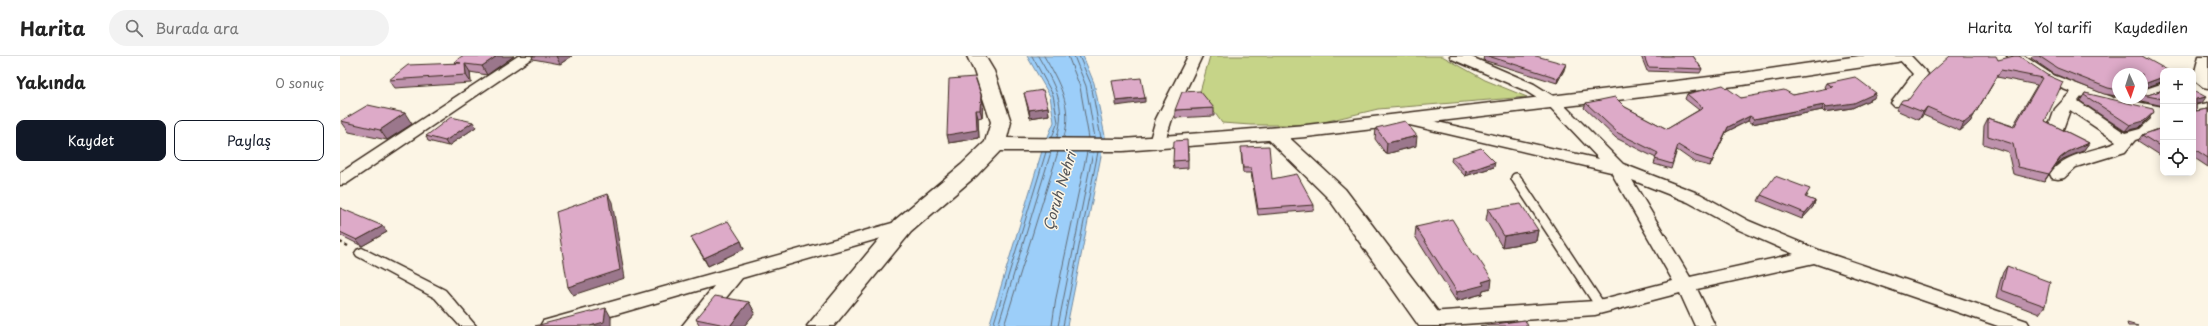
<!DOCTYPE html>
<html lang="tr">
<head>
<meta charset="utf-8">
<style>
	:root { --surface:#fff; --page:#f2f2f2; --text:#222; --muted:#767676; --line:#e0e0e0; --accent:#111827 }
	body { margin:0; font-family:"Playpen Sans",sans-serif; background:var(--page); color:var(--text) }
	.controls { position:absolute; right:12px; top:12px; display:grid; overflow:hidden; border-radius:8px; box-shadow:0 2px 10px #0003 }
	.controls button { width:36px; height:36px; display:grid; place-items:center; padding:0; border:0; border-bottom:1px solid var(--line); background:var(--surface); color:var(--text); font:20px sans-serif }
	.compass { position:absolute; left:1772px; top:12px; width:36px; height:36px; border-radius:50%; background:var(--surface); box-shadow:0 2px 10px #0003; rotate:177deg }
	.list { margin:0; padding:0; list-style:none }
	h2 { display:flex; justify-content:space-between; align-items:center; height:52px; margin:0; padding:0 16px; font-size:17px }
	h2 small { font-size:13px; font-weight:400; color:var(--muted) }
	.actions { display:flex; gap:8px; padding:12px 16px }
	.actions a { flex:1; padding:9px 0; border:1px solid var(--accent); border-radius:8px; text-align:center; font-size:14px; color:var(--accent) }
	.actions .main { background:var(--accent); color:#fff }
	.icon { flex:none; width:22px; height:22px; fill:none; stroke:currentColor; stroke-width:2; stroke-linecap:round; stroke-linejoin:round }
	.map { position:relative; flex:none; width:1868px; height:270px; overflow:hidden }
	header { display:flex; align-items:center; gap:24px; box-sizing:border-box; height:56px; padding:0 20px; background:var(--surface); border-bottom:1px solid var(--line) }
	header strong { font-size:19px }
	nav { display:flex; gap:22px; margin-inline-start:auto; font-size:14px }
	.search { width:280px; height:36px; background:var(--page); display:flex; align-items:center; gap:10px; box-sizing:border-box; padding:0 14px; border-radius:22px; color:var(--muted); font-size:15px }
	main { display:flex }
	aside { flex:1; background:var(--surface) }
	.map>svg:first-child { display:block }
	.green { fill:#c6d488; stroke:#807f53 }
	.water { fill:#9ccef9; stroke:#758ca1 }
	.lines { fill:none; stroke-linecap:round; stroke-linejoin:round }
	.shore { stroke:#626c76; stroke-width:1 }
	.service-casing { stroke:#3b2a1e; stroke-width:12 }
	.pedestrian-casing { stroke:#3b2a1e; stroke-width:3 }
	.minor-casing { stroke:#3b2a1e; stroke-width:3 }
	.tertiary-casing { stroke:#3b2a1e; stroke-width:3 }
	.secondary-casing { stroke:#3b2a1e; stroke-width:3 }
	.path { stroke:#3b2a1e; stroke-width:2.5; stroke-dasharray:3 3; stroke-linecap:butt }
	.service { stroke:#fcf5e5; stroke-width:9 }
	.pedestrian { fill:#fcf5e5; fill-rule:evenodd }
	.minor { fill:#fcf5e5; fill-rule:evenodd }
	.tertiary { fill:#fcf5e5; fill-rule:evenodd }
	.secondary { fill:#fcf5e5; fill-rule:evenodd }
	.wall { fill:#be92ac; stroke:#3b2a1e }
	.shaded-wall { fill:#9b778c; stroke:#3b2a1e }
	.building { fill:#ddaac8; stroke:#3b2a1e }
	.labels { text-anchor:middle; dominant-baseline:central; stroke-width:3; stroke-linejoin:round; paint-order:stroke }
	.water-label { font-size:14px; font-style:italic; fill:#535355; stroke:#fcf5e5 }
</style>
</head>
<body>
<header>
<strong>Harita</strong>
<div class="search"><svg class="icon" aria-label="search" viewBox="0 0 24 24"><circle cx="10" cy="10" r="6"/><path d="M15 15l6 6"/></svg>Burada ara</div>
<nav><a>Harita</a><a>Yol tarifi</a><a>Kaydedilen</a></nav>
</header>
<main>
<aside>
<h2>Yakında<small>0 sonuç</small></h2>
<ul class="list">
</ul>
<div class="actions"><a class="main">Kaydet</a><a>Paylaş</a></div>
</aside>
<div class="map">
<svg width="1868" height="270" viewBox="0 0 1868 270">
	<rect width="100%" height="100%" fill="#fcf5e5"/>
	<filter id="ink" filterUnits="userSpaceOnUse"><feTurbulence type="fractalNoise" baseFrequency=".025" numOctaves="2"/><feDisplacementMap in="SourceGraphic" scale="8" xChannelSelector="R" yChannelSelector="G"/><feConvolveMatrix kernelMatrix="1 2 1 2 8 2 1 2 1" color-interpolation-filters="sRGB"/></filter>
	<g filter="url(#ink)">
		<polygon class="green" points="870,0 1102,0 1145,24 1187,41 1038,53 971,69 911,69 882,67 860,36"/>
		<polygon class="water" points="687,0 743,0 754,27 765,80 727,270 649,270 702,95 714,66 710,40"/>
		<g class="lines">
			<g class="shore">
				<polyline points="692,0 713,39 718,66 712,81"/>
				<path d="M 698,0 C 714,28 727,48 717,81"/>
				<path d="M 704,0 C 719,26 733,50 724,81"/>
				<polyline points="728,0 740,31 749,82"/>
				<polyline points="734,0 746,30 755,82"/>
				<polyline points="739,0 751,28 761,82"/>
				<polyline points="653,270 706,96"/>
				<polyline points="658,270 711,96"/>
				<polyline points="664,270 718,96"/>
				<polyline points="712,270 716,242 747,96"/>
				<polyline points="718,270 753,96"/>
				<polyline points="723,270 758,96"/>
			</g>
			<defs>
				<g id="service">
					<polyline points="1802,39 1823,32"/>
					<polyline points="1776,46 1791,42"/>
					<polyline points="1176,122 1261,251"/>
				</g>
				<polygon id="pedestrian" points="22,192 105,234 136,270 120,270 95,242 17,200 15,197 17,194"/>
				<g id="minor">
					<polygon points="178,0 195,0 6,128 0,129 0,117"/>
					<polygon points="848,0 862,0 832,63 823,91 811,91 809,87 816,63"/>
					<path d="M 1110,0 L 1129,0 L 1194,28 L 1218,43 L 1283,108 L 1360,138 L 1409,165 L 1481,195 L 1687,265 L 1690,270 L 1658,270 L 1474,207 L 1357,233 L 1375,270 L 1355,270 L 1340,237 L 1255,259 L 1094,270 L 1082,268 L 1079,263 L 1082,258 L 1089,256 L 1255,245 L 1333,225 L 1271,116 L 1061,67 L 1059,64 L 1061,61 L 1067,59 L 1259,103 L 1208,49 L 1184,34 L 1112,3 ZM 1292,124 L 1348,146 L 1397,173 L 1454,198 L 1350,221 Z"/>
					<polygon points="1556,0 1571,0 1588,18 1564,50 1554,50 1551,47 1573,18"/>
					<path d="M 1667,0 L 1684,0 L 1713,19 L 1772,41 L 1775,44 L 1772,47 L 1767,49 L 1742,40 L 1738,45 L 1785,77 L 1800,73 L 1811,63 L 1810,58 L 1786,53 L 1783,50 L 1786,47 L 1791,45 L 1823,51 L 1823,69 L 1817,77 L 1795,84 L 1785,96 L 1736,111 L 1724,122 L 1718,123 L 1712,122 L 1710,118 C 1723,98 1752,95 1773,88 L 1776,85 L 1730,54 L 1723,73 L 1711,73 L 1709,70 L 1715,53 L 1731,36 L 1703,25 Z"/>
					<polygon points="1859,0 1868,0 1868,32 1863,31 1853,23"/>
					<polygon points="1868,47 1868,57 1853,60 1853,50"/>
					<polygon points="563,164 569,166 572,170 569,174 402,222 363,270 342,270 374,230 236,270 200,270 203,265 210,263"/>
				</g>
				<polygon id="tertiary" points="934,72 941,74 1005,133 1098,256 1105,270 1079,270 989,143 927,82 924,78 927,74"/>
				<polygon id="secondary" points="627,0 645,0 654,15 671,66 667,82 783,83 966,69 1403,17 1519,0 1566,0 1564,4 1557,6 1403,29 966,81 783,95 660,95 637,119 571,176 494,270 467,270 555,164 621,109 645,86 651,66 634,15"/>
			</defs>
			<use href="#service" class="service-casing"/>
			<use href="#pedestrian" class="pedestrian-casing"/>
			<use href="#minor" class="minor-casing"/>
			<use href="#tertiary" class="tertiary-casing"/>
			<use href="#secondary" class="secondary-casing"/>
			<polyline class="path" points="0,186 8,190"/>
			<use href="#service" class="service"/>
			<use href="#pedestrian" class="pedestrian"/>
			<use href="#minor" class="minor"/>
			<use href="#tertiary" class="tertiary"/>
			<use href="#secondary" class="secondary"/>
		</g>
		<g class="wall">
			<polygon points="174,0 147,19 130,16 131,27 55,32 49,24 115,7 114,6"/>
			<polygon points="192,0 232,0 220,8 193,3"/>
			<polygon points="1144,0 1196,0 1196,1 1224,14 1217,27 1143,4"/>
			<polygon points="1301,0 1353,0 1362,13 1360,17 1307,15"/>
			<polygon points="1692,0 1802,0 1823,15 1823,27 1778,18 1778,39 1776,40 1764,38 1714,18 1691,2"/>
			<polygon points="1658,4 1707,19 1705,65 1749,87 1743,95 1723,103 1714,110 1704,126 1673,118 1668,96 1643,88 1644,70 1648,62 1673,70 1697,29 1657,21 1630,66 1620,75 1583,59 1579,64 1556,54 1560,47"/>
			<polygon points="1487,27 1534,42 1512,52 1484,56 1482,54 1412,68 1408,65 1386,76 1370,110 1354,106 1337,94 1331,113 1314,108 1316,102 1276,82 1244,52 1246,47 1285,51 1327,73 1359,54 1345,43 1347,38 1401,42 1453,39 1487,33 1485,31"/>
			<polygon points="1823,34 1823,50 1797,44 1797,42 1802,42 1802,37 1808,39"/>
			<polygon points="1853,34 1862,47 1856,48 1856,55 1868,53 1868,111 1853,101"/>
			<polygon points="684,37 708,51 709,59 690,62"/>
			<polygon points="1745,37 1814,56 1809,62 1799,72 1785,75 1740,45"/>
			<polygon points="641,39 643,47 642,61 638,62 639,82 609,87"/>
			<polygon points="874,52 874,60 835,62 835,54"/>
			<polygon points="1,65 72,68 47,84 9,76"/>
			<polygon points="136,71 108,90 88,85 86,80"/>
			<polygon points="1823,71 1823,101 1798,85 1802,79 1822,72"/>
			<polygon points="1036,72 1076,90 1046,98 1035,83"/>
			<polygon points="848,92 848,112 834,113 833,105"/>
			<polygon points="901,96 932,123 974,149 974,154 918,159 911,117 903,117"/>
			<polygon points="1112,101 1154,111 1125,120 1111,105"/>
			<polygon points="1421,139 1468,139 1466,142 1475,145 1473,151 1462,163 1418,145"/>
			<polygon points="0,152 47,176 22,190 0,179"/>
			<polygon points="1148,153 1198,174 1196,185 1162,191 1146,164"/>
			<polygon points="1076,171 1151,232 1143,234 1142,238 1116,245 1075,180"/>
			<polygon points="351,181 401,185 404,193 368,210"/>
			<polygon points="1667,210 1705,250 1699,258 1656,241 1662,218"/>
			<polygon points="409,246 415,257 404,270 360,270 356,263"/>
		</g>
		<g class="shaded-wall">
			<polygon points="157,0 174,0 147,19 142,10"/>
			<polygon points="216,0 232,0 220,8"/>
			<polygon points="125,8 130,16 131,27 126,19"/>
			<polygon points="1226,8 1224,14 1217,27 1218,22"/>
			<polygon points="1657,21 1630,66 1620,75 1624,67"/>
			<polygon points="1823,21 1823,24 1821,26 1802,33 1802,31 1804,28"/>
			<polygon points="1536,37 1534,42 1512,52 1484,56 1486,51"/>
			<polygon points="641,39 643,47 642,61 640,54"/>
			<polygon points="1866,41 1862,47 1853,49 1856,43"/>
			<polygon points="805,42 805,46 776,50 776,45"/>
			<polygon points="1484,49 1482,54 1412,68 1414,63"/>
			<polygon points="708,51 709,59 690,62 689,54"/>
			<polygon points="1587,51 1583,59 1579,64 1583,56"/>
			<polygon points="636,54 638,62 639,82 609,87 607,79"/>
			<polygon points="1814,56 1809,62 1799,72 1785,75 1790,69"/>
			<polygon points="65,57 72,68 47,84 40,74"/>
			<polygon points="1410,60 1408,65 1386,76 1370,110 1388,71"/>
			<polygon points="133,66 136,71 108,90 105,85"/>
			<polygon points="1077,80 1076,90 1046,98 1047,87"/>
			<polygon points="1749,87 1743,95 1723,103 1714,110 1704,126 1720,102 1728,96"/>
			<polygon points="1155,106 1154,111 1125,120 1126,116"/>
			<polygon points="268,138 272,146 285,222 233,239 228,231"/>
			<polygon points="1475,145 1473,151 1462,163 1465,157"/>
			<polygon points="43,170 47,176 22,190 17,184"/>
			<polygon points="1198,174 1196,185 1162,191 1164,180"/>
			<polygon points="401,185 404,193 368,210 364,202"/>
			<polygon points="1152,223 1151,232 1143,234 1142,238 1116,245 1117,236 1142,226"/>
			<polygon points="409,246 415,257 404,270 390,270"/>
			<polygon points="266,252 271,261 271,270 250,270"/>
		</g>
		<g class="building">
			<polygon points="122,0 157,0 142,10 125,8 126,19 49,24 68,9 121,7 114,6"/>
			<polygon points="1148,0 1196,0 1226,8 1218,22"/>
			<polygon points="1304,0 1353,0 1362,13 1308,11"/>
			<polygon points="1610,0 1656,0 1658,4 1674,0 1679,0 1707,19 1723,26 1705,65 1749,87 1728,96 1720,102 1709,118 1678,111 1673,88 1648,80 1648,62 1674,71 1702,22 1661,14 1634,59 1624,67 1587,51 1583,56 1560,47 1562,44 1569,43 1584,23"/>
			<polygon points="1699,0 1802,0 1829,15 1823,15 1823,21 1804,28 1802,31 1802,18 1778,18 1778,34 1768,32 1717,12"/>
			<polygon points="635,21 641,39 640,54 636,54 637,74 607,79 609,23"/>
			<polygon points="1515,21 1536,37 1514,47 1486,51 1484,49 1414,63 1410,60 1388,71 1372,105 1356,100 1338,89 1332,108 1315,103 1318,97 1278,77 1246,47 1275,41 1285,51 1327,73 1363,52 1347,38 1383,29 1401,42 1444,34 1453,39 1493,31 1487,27"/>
			<polygon points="801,22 805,42 776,45 772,25"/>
			<polygon points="703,34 708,51 689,54 684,37"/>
			<polygon points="1823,34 1823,43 1802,39 1802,37 1808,39"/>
			<polygon points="1853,34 1866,41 1856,43 1856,55 1868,53 1868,102 1853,92"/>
			<polygon points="860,35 874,52 835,54 842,36"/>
			<polygon points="1745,37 1813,53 1814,56 1804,65 1790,69 1744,39"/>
			<polygon points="28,49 65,57 40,74 1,65"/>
			<polygon points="111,61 133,66 105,85 86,80"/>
			<polygon points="1065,65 1077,80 1047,87 1036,72"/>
			<polygon points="1823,71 1823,92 1802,79 1822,72"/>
			<polygon points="847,84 848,104 833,105 834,85"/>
			<polygon points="929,90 932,123 957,118 974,149 918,153 911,112 903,112 901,91"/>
			<polygon points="1141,92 1155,106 1126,116 1112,101"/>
			<polygon points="1435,120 1470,133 1465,141 1475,145 1465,157 1421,139"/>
			<polygon points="268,138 280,214 228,231 216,156"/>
			<polygon points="1181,148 1198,174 1164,180 1148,153"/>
			<polygon points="0,152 43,170 17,184 0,176"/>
			<polygon points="1112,163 1134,199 1136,199 1152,223 1142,226 1144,229 1117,236 1076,171"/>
			<polygon points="388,165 401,185 364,202 351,181"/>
			<polygon points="1667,210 1710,226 1705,250 1661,234"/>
			<polygon points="375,240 409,246 390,270 356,263"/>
			<polygon points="266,252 264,266 250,270 195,270"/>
			<polygon points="1185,264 1188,270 1140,270"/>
			<polygon points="1787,267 1798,270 1788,270"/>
		</g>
	</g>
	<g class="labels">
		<g class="water-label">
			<text transform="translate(719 135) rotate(-73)">Çoruh Nehri</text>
		</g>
	</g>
</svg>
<div class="controls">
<button>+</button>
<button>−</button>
<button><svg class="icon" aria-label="locate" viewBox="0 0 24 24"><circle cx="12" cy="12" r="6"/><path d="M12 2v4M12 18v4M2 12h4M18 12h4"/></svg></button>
</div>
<svg class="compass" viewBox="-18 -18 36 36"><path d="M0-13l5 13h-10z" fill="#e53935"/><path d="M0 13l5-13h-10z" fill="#767676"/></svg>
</div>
</main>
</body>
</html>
